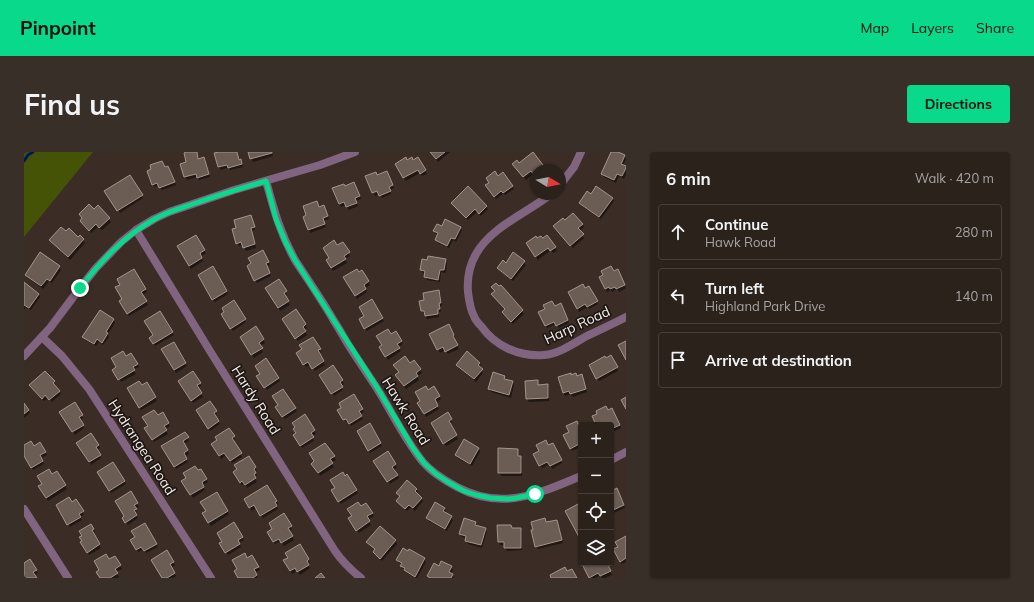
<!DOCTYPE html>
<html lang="en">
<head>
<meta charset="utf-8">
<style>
	:root { --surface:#2c221c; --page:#382f29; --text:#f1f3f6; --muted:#a6a4a3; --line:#483f3b; --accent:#08d98b }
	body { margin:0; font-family:Mulish,sans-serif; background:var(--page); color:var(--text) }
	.controls { position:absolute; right:12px; bottom:12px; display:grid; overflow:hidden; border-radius:4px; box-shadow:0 1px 3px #0004 }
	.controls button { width:36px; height:36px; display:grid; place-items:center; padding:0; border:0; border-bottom:1px solid var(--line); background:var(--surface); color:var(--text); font:20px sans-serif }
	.compass { position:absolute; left:506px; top:12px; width:36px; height:36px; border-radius:50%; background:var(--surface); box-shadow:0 1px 3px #0004; rotate:100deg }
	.stop { position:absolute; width:12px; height:12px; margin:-9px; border:3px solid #08d98b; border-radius:50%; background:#fff }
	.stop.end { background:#08d98b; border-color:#fff; box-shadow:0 1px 4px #0008 }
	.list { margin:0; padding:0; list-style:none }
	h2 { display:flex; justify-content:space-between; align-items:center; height:52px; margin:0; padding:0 16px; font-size:17px }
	h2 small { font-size:13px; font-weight:400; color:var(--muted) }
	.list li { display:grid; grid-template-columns:26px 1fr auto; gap:12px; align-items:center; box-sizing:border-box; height:56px; margin:0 8px 8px; padding:0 8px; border:1px solid var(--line); border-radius:4px }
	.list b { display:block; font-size:15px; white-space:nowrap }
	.list p { margin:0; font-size:13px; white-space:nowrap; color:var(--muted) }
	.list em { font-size:13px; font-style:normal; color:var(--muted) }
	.icon { flex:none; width:22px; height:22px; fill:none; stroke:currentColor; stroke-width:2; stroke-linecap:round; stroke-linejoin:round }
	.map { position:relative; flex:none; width:602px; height:426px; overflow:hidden; border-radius:4px }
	header { display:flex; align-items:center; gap:24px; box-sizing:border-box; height:56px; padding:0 20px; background:var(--accent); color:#111 }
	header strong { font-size:19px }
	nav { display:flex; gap:22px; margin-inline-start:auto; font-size:14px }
	.intro { display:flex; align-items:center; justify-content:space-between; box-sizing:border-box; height:96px; padding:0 24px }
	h1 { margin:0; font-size:28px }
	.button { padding:10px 18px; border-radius:4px; background:var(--accent); color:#111; font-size:14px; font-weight:700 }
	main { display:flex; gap:24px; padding:0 24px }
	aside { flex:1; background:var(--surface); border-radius:4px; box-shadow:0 1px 3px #0004 }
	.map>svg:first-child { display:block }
	.green { fill:#455306 }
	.shadow { fill:#0007 }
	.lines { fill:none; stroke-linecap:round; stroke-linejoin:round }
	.stream { stroke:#001657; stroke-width:3 }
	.building { fill:#6b5c54; stroke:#a5948c }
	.street { stroke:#816480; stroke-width:8 }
	.route { stroke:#08d98b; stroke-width:5 }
	.labels { text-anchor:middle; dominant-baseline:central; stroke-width:3.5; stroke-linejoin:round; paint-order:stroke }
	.street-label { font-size:14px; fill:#f4ebe7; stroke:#1d1714 }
</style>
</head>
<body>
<header>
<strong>Pinpoint</strong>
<nav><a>Map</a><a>Layers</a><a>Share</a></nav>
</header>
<div class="intro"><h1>Find us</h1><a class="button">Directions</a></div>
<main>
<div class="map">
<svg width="602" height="426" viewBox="0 0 602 426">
	<rect width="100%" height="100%" fill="#3b2d26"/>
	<polygon class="green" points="0,0 69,0 0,85"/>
	<g class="shadow">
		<polygon points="166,0 172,0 175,7 181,9 186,25 175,28 173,25 163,28 157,12 164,10"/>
		<polygon points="196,0 213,0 215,9 216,8 219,15 206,18 205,15 197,18 195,15"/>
		<polygon points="225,0 248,0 249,4 229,10"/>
		<polygon points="406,0 426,0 414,10"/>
		<polygon points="588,0 592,0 601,4 599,4 594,16 596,17 601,5 602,7 599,14 602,16 602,22 600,27 595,24 592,31 580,25 578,22"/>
		<polygon points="394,7 403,22 398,24 396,21 382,29 372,12 383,9 389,9"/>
		<polygon points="495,12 518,13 520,16 518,18 512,18 512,23 511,24 509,22 502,28 491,15"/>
		<polygon points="144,15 152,33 138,38 135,33 131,35 129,32 141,16"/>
		<polygon points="105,24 119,46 96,61 82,39"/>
		<polygon points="364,24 370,36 366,38 367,42 358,46 356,42 351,44 350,42 358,38 353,25"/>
		<polygon points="474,25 488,34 490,37 481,43 480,41 472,47 464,37"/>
		<polygon points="332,34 337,47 332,49 334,54 325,58 322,53 317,55 310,37"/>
		<polygon points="567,43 588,46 590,49 577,67 558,54 556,51"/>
		<polygon points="430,54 462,54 464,57 457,64 453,60 444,68"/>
		<polygon points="295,56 301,58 305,67 299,69 302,75 286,81 280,65"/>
		<polygon points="69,58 85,67 87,70 78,78 74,75 67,81 59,72 59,67 56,63"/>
		<polygon points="228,67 231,78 228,79 232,96 222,99 219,93 215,94 213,91"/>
		<polygon points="541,69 558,72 560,75 555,79 560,86 549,96 532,78"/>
		<polygon points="418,75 436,75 438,78 432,90 429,88 425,96 414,91 412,88 414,83 412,82 410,79"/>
		<polygon points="42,81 55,86 56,84 61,91 46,108 28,91 26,88"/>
		<polygon points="172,84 182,101 176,105 179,109 167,117 154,95"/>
		<polygon points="319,91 326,104 321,107 323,111 309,119 303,108 306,106 313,95"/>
		<polygon points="505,95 531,96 533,99 529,101 527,98 514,108"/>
		<polygon points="239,100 246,113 242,115 247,124 233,131 224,114"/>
		<polygon points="16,102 35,115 37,118 28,131 25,129 19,137 4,126 2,123"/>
		<polygon points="399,108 422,108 423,111 422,121 417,120 416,130 403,128 402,125 402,122 399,121 397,118"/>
		<polygon points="500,110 502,113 489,129 476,119 474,116 482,112"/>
		<polygon points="109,118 123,140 118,143 124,153 105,164 96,149 100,147 97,133"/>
		<polygon points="338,120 346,133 341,136 343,140 333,147 320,125 335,122"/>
		<polygon points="590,121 595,122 602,136 595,140 593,137 588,140 587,138 583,140 576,125"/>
		<polygon points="255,128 263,142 261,144 266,153 256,159 243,136"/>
		<polygon points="0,131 15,142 16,145 7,158 2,155 0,158"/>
		<polygon points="477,135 500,162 489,172 481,163 482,158 470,145 471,139 470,138"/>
		<polygon points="565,135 574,152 565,157 564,155 555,160 545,141 561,137"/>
		<polygon points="203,140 204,142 191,150 189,148"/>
		<polygon points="415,140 417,143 418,154 416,154 417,160 415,160 415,165 403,167 401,162 400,162 398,159 401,149"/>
		<polygon points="348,149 360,169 343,179 336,167 341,164"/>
		<polygon points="210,150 222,170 209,179 199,162"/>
		<polygon points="531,155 538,156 545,171 535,176 532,172 523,176 521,173"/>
		<polygon points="136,160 150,183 131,194 126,186 130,184"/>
		<polygon points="89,168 91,171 84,182 85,185 79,193 75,190 72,194 61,188 60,185"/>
		<polygon points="261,170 281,173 283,176 280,178 283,183 274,189"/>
		<polygon points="424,173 431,186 429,187 435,197 424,202 421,198 416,201 406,183"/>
		<polygon points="232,176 241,191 236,194 239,200 230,206 217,185"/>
		<polygon points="371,180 379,192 374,195 377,199 364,208 356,195 366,183"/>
		<polygon points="289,186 297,200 295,202 301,213 291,219 287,212 282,215 273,201 279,198"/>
		<polygon points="149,191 163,214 152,221 139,197"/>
		<polygon points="107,202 115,215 109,218 112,222 97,230 90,218 101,206"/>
		<polygon points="587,205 594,219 575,229 566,213"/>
		<polygon points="242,207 256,229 243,238 234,224 237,222"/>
		<polygon points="390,209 398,221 393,224 395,228 382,237 374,226 385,212"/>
		<polygon points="456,211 457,214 456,216 459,221 452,230 435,216 433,213"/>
		<polygon points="309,215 320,232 317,234 319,238 310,244 296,223"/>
		<polygon points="168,220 177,234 174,237 179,245 169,251 155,229"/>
		<polygon points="547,224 559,227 563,240 549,245 547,242 541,244 535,226"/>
		<polygon points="481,225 482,228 489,230 490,233 487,246 467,240 465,237"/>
		<polygon points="513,229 515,234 523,233 525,236 525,249 505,250 503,247"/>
		<polygon points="30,230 31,233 30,234 37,242 28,250 24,246 20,249 8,236"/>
		<polygon points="123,232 133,249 117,258 104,237 118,235"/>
		<polygon points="410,236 417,247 411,251 415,257 402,265 394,251 404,239"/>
		<polygon points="329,243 340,260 336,262 339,267 327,274 324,269 322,270 315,258 319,256"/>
		<polygon points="186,250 193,262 191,264 196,272 186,279 173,258"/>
		<polygon points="50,252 59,266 56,269 60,276 51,283 37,260"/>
		<polygon points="0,253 6,261 0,266"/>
		<polygon points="255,253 271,256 273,259 261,267 254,258"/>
		<polygon points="587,258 597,276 588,280 587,278 587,273 573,273 584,260"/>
		<polygon points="138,261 146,274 141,277 144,282 130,290 122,276 125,274 133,264"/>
		<polygon points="423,262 428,270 425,272 434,287 422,294 408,271"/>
		<polygon points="281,264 292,282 288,284 290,289 278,296 270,283 273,282"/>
		<polygon points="346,273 358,294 346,301 334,280"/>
		<polygon points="557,274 557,295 548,299 547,296 555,275"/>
		<polygon points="205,277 211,288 209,289 218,305 208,311 203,303 197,307 188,292 194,288"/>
		<polygon points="161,281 165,289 159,292 165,302 160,305 164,310 152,317 139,294"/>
		<polygon points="67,282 76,296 73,298 77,306 67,313 54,291"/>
		<polygon points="441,289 455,297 456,300 448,314 434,306 432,303"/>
		<polygon points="16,291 23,303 17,306 20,312 9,318 0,302 0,294 10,295"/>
		<polygon points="301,292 312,308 307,311 310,315 296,324 289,312"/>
		<polygon points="528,292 538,311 528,317 526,312 518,316 510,302"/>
		<polygon points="493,298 495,301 495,305 496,305 498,308 498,324 477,324 475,321"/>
		<polygon points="364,301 373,316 369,318 375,326 366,332 351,309"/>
		<polygon points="224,305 233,319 231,320 233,324 231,325 233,330 223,336 221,331 218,333 210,320"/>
		<polygon points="89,311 102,332 87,341 74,320"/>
		<polygon points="176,318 184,330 178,334 181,338 169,346 159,329"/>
		<polygon points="33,320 43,337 24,349 16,335"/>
		<polygon points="323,324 334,341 317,352 309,339"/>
		<polygon points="243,334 254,352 252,353 254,357 239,366 232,356 228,359 221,347"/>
		<polygon points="392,337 394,340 392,342 397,346 399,349 391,359 387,355 383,359 375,352 373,349 376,345 373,341"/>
		<polygon points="587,340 594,340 601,356 587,362"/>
		<polygon points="106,341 115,355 111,357 113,360 111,362 114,366 104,373 99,366 102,364"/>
		<polygon points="192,341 205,362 187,374 179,361 183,359"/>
		<polygon points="52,348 60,363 56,365 58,368 46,375 33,353 47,351"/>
		<polygon points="342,352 350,364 344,368 347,373 335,381 325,367 336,356"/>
		<polygon points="556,352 557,354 557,387 542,359"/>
		<polygon points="420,356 422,359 421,362 427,365 429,368 423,379 405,369 403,366"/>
		<polygon points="260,363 268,377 265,379 270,388 260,394 257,389 251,392 244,380 249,377"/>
		<polygon points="521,367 523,371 534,372 539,391 514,397 512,394"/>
		<polygon points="452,371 453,374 461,377 463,380 458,396 444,392 442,389 442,386 438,385 436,382"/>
		<polygon points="67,373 71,380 69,382 77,396 65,403 58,391 59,390"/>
		<polygon points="121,373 134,395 122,401 120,397 114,400 108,388 112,386"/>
		<polygon points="356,375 372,389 373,392 358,409 352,403 350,400 352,398 345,393 343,390"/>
		<polygon points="489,377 496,377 498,380 498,398 483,399 481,396 481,393 476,393 475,390"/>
		<polygon points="219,386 220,388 215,391 217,395 204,403 197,391 210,391"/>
		<polygon points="602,387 602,410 598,412 590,398 595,395"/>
		<polygon points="275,394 286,411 284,412 286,416 276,423 273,419 268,422 260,409 265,406"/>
		<polygon points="143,400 151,413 147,416 152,424 149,426 139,426"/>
		<polygon points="228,404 236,418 231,421 234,426 215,426 223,407"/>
		<polygon points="91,405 98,417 92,420 95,425 93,426 77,426 85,408"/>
		<polygon points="400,407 402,410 393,426 391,426 383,421 381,418 379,417 377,414 378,413 375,411 374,408"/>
		<polygon points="6,409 14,421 10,423 12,426 0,426 0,412"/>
		<polygon points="565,411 582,411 588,423 581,426 578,426 577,423 571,426 566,426 560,414"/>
		<polygon points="427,415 429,418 427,422 430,426 405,426 404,424 415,416"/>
	</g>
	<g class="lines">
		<polyline class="stream" points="0,9 4,3 9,0"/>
	</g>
	<g class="building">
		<polygon points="162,0 173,0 174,7 180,5 185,22 173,26 172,22 160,25 156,12 162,10 160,1"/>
		<polygon points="195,0 213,0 215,8 217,7 218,12 204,16 203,13 194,15 190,1"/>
		<polygon points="224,0 248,0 248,1 226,7"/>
		<polygon points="406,0 421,0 412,7"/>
		<polygon points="509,0 519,13 509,22 507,19 499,25 488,12 493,8 495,11"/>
		<polygon points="587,0 594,0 601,3 597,12 602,14 602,16 598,24 593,22 590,28 577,22"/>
		<polygon points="382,5 383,8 388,5 389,8 394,5 402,18 396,22 394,18 379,26 371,12"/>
		<polygon points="138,9 141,15 144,14 151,30 135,36 133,31 128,33 123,19 127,17 126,13"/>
		<polygon points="363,19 369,33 365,35 367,39 355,44 353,39 348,41 341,24 352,20 353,23"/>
		<polygon points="471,19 474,24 479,20 489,34 479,41 477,39 470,45 461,33 465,31 462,26"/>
		<polygon points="106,23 119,43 93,59 80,39"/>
		<polygon points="330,30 336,44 331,46 333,51 322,55 320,50 315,52 308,36 320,32 321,34"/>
		<polygon points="444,34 463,54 455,62 451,57 442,66 427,51"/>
		<polygon points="572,34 589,46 575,65 555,51 563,39 567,42"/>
		<polygon points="293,49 295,55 300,53 304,64 299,66 301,72 284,78 279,65 282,63 279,54"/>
		<polygon points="65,52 70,57 74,53 86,66 75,76 72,72 65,79 56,69 58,66 55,62"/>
		<polygon points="549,61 559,72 554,76 560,82 546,94 529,74 539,66 541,68"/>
		<polygon points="227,63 231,75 227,76 231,92 219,96 217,90 212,92 208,77 212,76 210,68"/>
		<polygon points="421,67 437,75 431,87 427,86 423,94 411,88 414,81 409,79 413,72 418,74"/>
		<polygon points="37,75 42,79 45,76 54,85 56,83 60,87 44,105 25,88"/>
		<polygon points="172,83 181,98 176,101 178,106 165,114 153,94"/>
		<polygon points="523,83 532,95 526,99 524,96 511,105 502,91 512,84 513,86 517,84 519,86"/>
		<polygon points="310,88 313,93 319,90 326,100 320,104 322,107 307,116 302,108 305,106 299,96"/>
		<polygon points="239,98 245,110 242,111 246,121 230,129 223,114 227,111 224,106"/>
		<polygon points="16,100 36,114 26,129 23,127 17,134 1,123"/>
		<polygon points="489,100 501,109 487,127 473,116 479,108 482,111"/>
		<polygon points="404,104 422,107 420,118 416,118 414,128 400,125 401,119 396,118 398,107 403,108"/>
		<polygon points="189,114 203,139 188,148 174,123"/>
		<polygon points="587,114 590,119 594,117 601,133 592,137 591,135 586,137 585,135 581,137 575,125 579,123 577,119"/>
		<polygon points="110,117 122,137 117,140 123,149 103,162 95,149 98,147 91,135 96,133 93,127"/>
		<polygon points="333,117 335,120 338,118 345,129 340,133 342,137 331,144 319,125"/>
		<polygon points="255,127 263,139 260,141 265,149 254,156 241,136"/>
		<polygon points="0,130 15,142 5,156 0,153"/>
		<polygon points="472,131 475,134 477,133 499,158 487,170 478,160 481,157 467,142 471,139 467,135"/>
		<polygon points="559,132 561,136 565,134 574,149 563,155 561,152 553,157 544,140"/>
		<polygon points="415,138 417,151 415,151 416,157 414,157 414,162 401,164 400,159 397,159 395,149 400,148 399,141"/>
		<polygon points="348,147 359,166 340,177 335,167 340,164 335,155"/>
		<polygon points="210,148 222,167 206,177 197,162 200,160 198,156"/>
		<polygon points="528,149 531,154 537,151 544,168 532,174 530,170 521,174 514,160 521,157 519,153"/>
		<polygon points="272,157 282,172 279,175 282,179 271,187 258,167"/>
		<polygon points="76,158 90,167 82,180 84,181 78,191 73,187 70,192 58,185"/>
		<polygon points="136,159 149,180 129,192 125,186 129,183 120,169"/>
		<polygon points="425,172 430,183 429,184 434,193 421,200 419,195 413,198 405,182"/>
		<polygon points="232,174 240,187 235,191 239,196 227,203 216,185"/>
		<polygon points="364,177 367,182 372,179 378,189 373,192 376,196 361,205 355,195 358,193 352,184"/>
		<polygon points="289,185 297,197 294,198 300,209 288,217 284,210 279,213 272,201 278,197 275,193"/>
		<polygon points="602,189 602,208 594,193"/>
		<polygon points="150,190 162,211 150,218 137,197"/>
		<polygon points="99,199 102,204 107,201 114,212 109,215 111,218 94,228 88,218 92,215 87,206"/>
		<polygon points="443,199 456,211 454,213 459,217 450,227 432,213"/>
		<polygon points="587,203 594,215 572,227 565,213 581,204 582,206"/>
		<polygon points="381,204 386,211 390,208 397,217 392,221 394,224 380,234 371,223 375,220 369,213"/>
		<polygon points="242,206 255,226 240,236 232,224 236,222 231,214"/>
		<polygon points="309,213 319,228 316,230 319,235 307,242 295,223"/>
		<polygon points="21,219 31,229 29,231 36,239 25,248 21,243 18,247 5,233"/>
		<polygon points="169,219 177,231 173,233 178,241 167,249 154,229"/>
		<polygon points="469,220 481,224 480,227 489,229 485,243 464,237"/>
		<polygon points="547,221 547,223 552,221 553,224 558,222 562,237 546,242 545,239 539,241 534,225"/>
		<polygon points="514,228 514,233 524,232 524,246 502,247 501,229"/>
		<polygon points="115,229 118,233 123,230 132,245 115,256 103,236"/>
		<polygon points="402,234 404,238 410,234 416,244 411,247 414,254 400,262 393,251 396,249 391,240"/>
		<polygon points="259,237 272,256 258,265 251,255 254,253 248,244"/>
		<polygon points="330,242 339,257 335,259 338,264 325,272 322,267 319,268 313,258 317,256 315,251"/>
		<polygon points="602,245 602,257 597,248"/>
		<polygon points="186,249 193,259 190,261 195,269 184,277 172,258"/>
		<polygon points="51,250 59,263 55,265 60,273 48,280 35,260"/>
		<polygon points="0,251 5,258 0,262"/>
		<polygon points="582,254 584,258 588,256 596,273 587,277 587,273 572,273 568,264 573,262 572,259"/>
		<polygon points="130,258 134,263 139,260 145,271 140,274 143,278 128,288 120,276 124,274 118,265"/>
		<polygon points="424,260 428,267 425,269 433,283 419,292 407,271"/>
		<polygon points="281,262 291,278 287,281 290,285 276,294 269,283 272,281 269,277 271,275 268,271"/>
		<polygon points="553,269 555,274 559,272 560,273 557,273 557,291 546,297 539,283 545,280 542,274"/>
		<polygon points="346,271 357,291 344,299 333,279"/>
		<polygon points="205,276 211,284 208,286 218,301 206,309 200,301 195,304 187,292 193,288 191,285"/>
		<polygon points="161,280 165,285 159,289 164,298 160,301 163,307 150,315 137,294"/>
		<polygon points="67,281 75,293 72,295 77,303 65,310 52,291"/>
		<polygon points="440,287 455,296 446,312 431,303"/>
		<polygon points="522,288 524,293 529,291 538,308 526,314 523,310 515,314 509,302 515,299 512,293"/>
		<polygon points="7,289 10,294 16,290 22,300 16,303 19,309 7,316 0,304 0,293"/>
		<polygon points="301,291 311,304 306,307 309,311 294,321 287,312 290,309 285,301"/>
		<polygon points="474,296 494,297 494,304 497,304 497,321 474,321"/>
		<polygon points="364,299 372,312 368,315 374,323 363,330 349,309"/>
		<polygon points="225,304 232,315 230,317 232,321 230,322 232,326 221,333 218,329 216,331 209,320 213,317 210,313"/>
		<polygon points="89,310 101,329 85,339 73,320"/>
		<polygon points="171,314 174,318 177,317 183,327 178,330 180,335 166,343 157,329 162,326 159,321"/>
		<polygon points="25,317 28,322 33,319 42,333 22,346 14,334 18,332 13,324"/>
		<polygon points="319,320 321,324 323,322 333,338 314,350 307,338 311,336 306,328"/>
		<polygon points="383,328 393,337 391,339 398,346 389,356 385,353 381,357 372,349 376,344 372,341"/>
		<polygon points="243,333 253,349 251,350 253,354 236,364 230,353 225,356 220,347"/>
		<polygon points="593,336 600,353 587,359 587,339"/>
		<polygon points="107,339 114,351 110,353 113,357 110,358 113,363 101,371 98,366 100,364 91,349"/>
		<polygon points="193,340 204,359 184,371 178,361 182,359 176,350"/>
		<polygon points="45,345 48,350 52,347 60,359 55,362 57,365 43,373 32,353"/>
		<polygon points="334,350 337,354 342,351 349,361 343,364 346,369 332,379 324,366 328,364 323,357"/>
		<polygon points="411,350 421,356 419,359 428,364 421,377 402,366"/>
		<polygon points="556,351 557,383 555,385 541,359"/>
		<polygon points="260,361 268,374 264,376 269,384 257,391 255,387 249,390 243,380 248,377 245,371"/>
		<polygon points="440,366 452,370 451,373 462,376 457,393 441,389 442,384 435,382"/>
		<polygon points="521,366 522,370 533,368 538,388 511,395 507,378 509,378 507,370"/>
		<polygon points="210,370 219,385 214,388 216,392 201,401 195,391 198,390 193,381"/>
		<polygon points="121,371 133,392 120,399 117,395 112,398 106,388 111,385 107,379"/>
		<polygon points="67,372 70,377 68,378 76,392 63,401 56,390 58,389 55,385 58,384 55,379"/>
		<polygon points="473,373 487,373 488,376 497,376 497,396 480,396 480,390 474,390"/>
		<polygon points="356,374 372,388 356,407 349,400 351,397 342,390"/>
		<polygon points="602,384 602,406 596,410 589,397 594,395 591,390"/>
		<polygon points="276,392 285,407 283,409 285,413 273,420 271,416 266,419 259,408 264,406 261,401"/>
		<polygon points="379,396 384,399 385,397 401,406 391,425 380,418 381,416 376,414 378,411 372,408"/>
		<polygon points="143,398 150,410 146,412 151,421 143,426 138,426 127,408"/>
		<polygon points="221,401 223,406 228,403 235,415 230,417 233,423 229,426 214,426 210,419 213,417 208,408"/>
		<polygon points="82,402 85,407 91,404 97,413 91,417 94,421 86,426 76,426 72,420 75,418 70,409"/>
		<polygon points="6,407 13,418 9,420 13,426 0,426 0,411"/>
		<polygon points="417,409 428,414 425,420 429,422 427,426 406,426 403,424 410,411 415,414"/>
		<polygon points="563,411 583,411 587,419 576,424 574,421 565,426 559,414"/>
		<polygon points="541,415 543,419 548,417 553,426 527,426 526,423"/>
		<polygon points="297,421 301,426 291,426"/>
	</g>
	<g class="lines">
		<g class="street">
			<path d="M 242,29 C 250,58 256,81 271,108 C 284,128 298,148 310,169 C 316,178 321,188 327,197 C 336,211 345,224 354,238 C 369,262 381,288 399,310 C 408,321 420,328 433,335 C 478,359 514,342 557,324"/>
			<polyline points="536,33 550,15 557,0"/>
			<path d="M 527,42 C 503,61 467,75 452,102 C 445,114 443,127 444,140 C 445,148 446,157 450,164 C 451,167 454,171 457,174 C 471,194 495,205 520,203 C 534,202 549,192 561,185 C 575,178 589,172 602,165"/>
			<path d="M 112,78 L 186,199 L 311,399 C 318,409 327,418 337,426"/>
			<polyline points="18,185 38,204 65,237 187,426"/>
			<polyline points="0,204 26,176 56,136 72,116 97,90 112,78 130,67 145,60 210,38 296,13 331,0"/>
			<polyline points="587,308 602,300"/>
			<polyline points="0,357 44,426"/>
		</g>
	</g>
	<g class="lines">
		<path class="route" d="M 56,136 C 77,109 99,85 129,68 C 142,60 157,56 172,51 C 195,43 218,36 242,29 L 252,67 L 262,91 L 271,108 L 354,237 L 389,296 L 400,311 L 412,322 L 424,330 L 440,339 L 452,343 L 467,346 L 484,347 L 492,346 L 511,342"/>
	</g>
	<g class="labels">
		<g class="street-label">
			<text transform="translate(553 173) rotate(-25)">Harp Road</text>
			<text transform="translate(232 248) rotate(58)">Hardy Road</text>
			<text transform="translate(382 259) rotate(58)">Hawk Road</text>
			<text transform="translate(118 295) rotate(57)">Hydrangea Road</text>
		</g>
	</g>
</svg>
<div class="controls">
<button>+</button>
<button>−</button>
<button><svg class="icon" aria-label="locate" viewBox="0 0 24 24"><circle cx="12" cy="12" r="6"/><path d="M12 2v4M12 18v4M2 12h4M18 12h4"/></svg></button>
<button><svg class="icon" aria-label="layers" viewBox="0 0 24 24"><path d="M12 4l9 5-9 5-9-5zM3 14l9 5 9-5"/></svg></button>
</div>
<svg class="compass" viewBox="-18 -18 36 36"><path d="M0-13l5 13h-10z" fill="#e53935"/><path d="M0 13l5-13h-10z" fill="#a6a4a3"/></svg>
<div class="stop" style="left:511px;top:342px"></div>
<div class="stop end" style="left:56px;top:136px"></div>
</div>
<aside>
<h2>6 min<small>Walk · 420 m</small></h2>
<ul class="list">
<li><svg class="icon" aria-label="ahead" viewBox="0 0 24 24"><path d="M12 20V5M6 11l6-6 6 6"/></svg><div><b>Continue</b><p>Hawk Road</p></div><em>280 m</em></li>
<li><svg class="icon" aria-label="left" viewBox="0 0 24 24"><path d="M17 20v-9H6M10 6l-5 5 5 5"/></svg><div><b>Turn left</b><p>Highland Park Drive</p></div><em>140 m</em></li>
<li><svg class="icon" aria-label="arrive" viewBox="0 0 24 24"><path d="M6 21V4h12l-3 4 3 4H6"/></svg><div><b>Arrive at destination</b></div></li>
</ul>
</aside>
</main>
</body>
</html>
